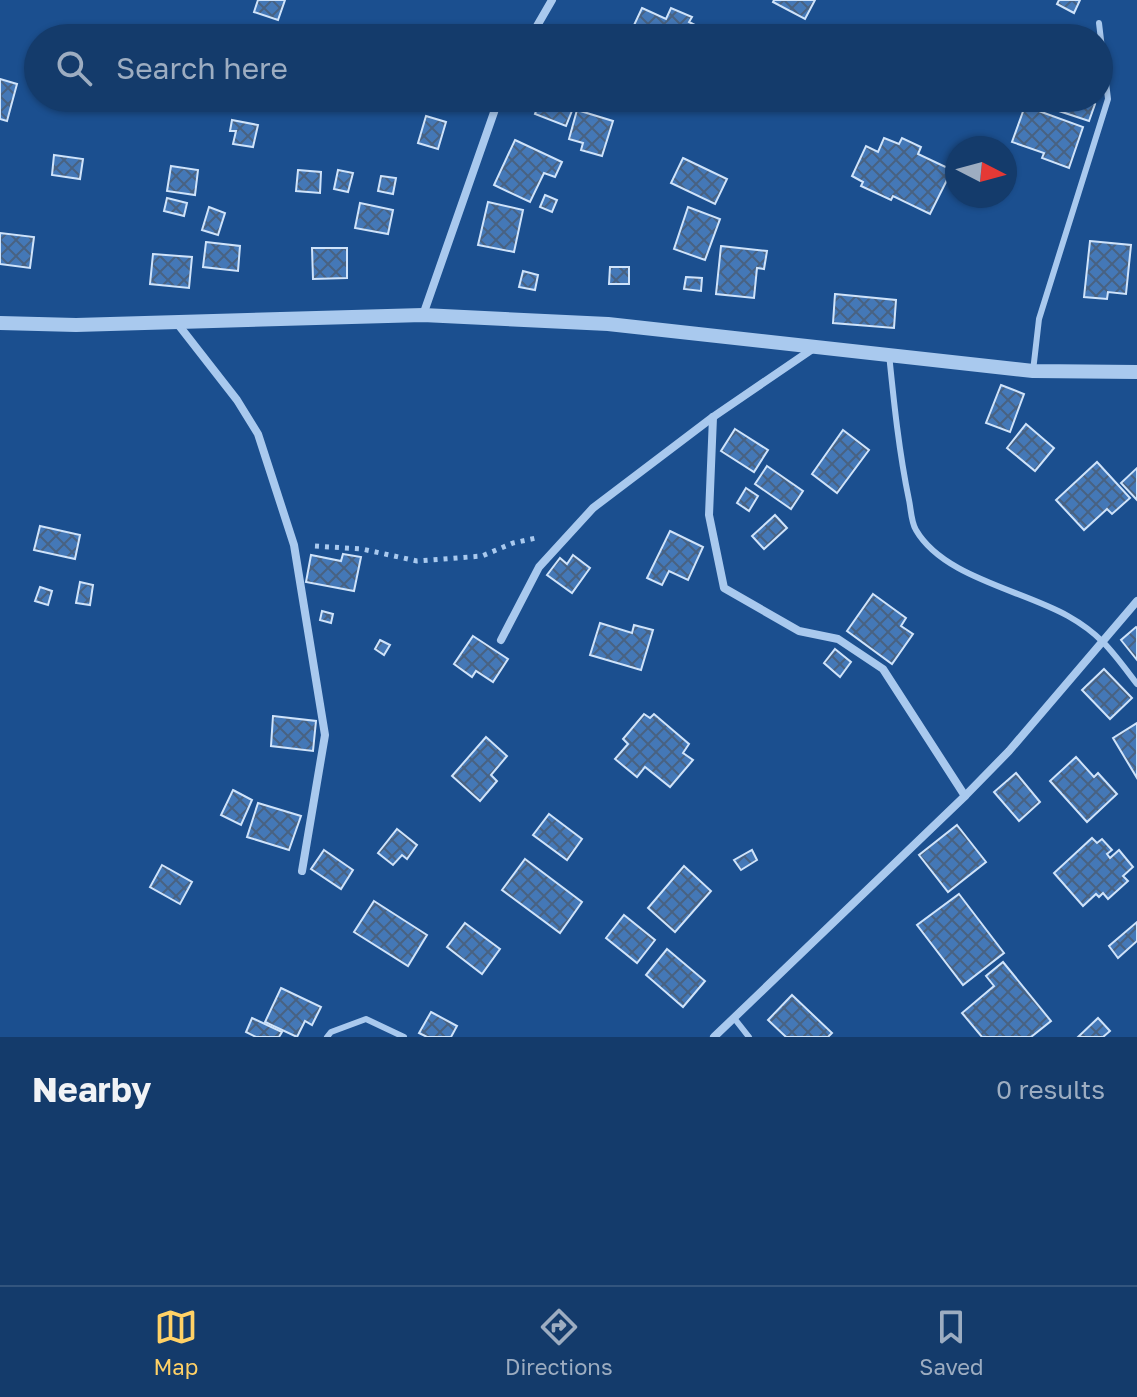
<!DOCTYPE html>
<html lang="en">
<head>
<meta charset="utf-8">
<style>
	:root { --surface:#143b6b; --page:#1d4271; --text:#f1f3f6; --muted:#9dadc1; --line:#33557e; --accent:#ffd166 }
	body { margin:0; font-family:"Golos Text",sans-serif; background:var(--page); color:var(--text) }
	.compass { position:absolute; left:945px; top:136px; width:72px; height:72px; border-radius:50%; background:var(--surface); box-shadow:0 2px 6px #0004; rotate:96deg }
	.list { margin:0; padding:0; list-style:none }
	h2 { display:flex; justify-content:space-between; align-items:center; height:104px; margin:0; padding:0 32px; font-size:34px }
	h2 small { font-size:26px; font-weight:400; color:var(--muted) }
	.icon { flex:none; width:44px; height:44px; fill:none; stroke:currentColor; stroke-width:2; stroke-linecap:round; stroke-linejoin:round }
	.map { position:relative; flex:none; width:1137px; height:1037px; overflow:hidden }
	.search { position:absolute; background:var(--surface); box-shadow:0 2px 6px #0004; left:24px; right:24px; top:24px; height:88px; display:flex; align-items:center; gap:20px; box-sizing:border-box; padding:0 28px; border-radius:44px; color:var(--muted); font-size:30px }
	.sheet { height:248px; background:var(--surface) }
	nav { display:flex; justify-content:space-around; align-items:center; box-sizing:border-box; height:112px; border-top:2px solid var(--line); background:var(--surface); font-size:22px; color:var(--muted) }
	nav a { display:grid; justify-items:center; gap:4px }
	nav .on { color:var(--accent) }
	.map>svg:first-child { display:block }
	.building { fill:url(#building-cross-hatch); stroke:#cfe3fa; stroke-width:2 }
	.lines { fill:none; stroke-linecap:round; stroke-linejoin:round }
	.path { stroke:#a9c9ee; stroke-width:5; stroke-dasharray:4 6; stroke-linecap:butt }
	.service { stroke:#a9c9ee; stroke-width:6 }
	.minor { stroke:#a9c9ee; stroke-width:8 }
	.tertiary { stroke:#a9c9ee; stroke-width:14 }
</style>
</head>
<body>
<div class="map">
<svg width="1137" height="1037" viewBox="0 0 1137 1037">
	<defs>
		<pattern id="building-cross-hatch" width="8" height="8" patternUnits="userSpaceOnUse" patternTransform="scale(2)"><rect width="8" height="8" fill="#4478b7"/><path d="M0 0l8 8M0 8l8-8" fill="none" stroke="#486282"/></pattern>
	</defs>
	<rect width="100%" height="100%" fill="#1b4f8f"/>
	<g class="building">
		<polygon points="258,0 285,0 278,20 254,12"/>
		<polygon points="774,0 815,0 805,19 773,2"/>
		<polygon points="1059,0 1080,0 1074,13 1057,4"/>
		<polygon points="642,8 666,19 671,8 692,17 689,22 695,25 689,38 628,38"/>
		<polygon points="0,79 17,84 7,121 0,119"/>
		<polygon points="221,98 264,98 262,110 220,104"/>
		<polygon points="541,98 577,98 566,126 535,114"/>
		<polygon points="942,98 968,98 964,107"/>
		<polygon points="1060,98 1078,98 1095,104 1089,121 1056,110"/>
		<polygon points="1025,106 1083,127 1069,168 1042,158 1044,153 1012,142"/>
		<polygon points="577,110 613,121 602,156 581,150 583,143 569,139"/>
		<polygon points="426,116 446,122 438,149 418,143"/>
		<polygon points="232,120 258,125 253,147 233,144 236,131 230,131"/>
		<polygon points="884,138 899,144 902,138 921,147 918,154 952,170 930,214 893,196 891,200 861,186 863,182 852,176 866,146 878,152"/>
		<polygon points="515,140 562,162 555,177 544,173 530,202 494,185"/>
		<polygon points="54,155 83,159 80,179 52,175"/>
		<polygon points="683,158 727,179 715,204 671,183"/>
		<polygon points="171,166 198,170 195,195 167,191"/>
		<polygon points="298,170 321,172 320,193 296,191"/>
		<polygon points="338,170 353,173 348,192 334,189"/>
		<polygon points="381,176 396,178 393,194 378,191"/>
		<polygon points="545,195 557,200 552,212 540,207"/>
		<polygon points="167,198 187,203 184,216 164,211"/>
		<polygon points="488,202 523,210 514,252 478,245"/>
		<polygon points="360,203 393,210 388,234 355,228"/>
		<polygon points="209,207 225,213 218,235 202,230"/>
		<polygon points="688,207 720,219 705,260 674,249"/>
		<polygon points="0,233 34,237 30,268 0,264"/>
		<polygon points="1090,241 1131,245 1126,294 1108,292 1107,299 1084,297"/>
		<polygon points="206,242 240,246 238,271 203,267"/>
		<polygon points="721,246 767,251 764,269 757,268 754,298 716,294"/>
		<polygon points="312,248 347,248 347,278 313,279"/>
		<polygon points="153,254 192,257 189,288 150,284"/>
		<polygon points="610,267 629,267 629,284 609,284"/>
		<polygon points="523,271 538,275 535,290 519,287"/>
		<polygon points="686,277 702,278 701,291 684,289"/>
		<polygon points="835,294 896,300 894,328 833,323"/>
		<polygon points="1001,385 1024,394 1010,432 986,423"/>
		<polygon points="1026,424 1054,448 1035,471 1007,448"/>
		<polygon points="735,429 768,450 754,472 721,451"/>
		<polygon points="843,430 869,450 837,493 812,474"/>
		<polygon points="1097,462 1130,498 1112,514 1107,509 1084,530 1056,500"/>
		<polygon points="767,466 803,491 791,509 755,484"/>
		<polygon points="1137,468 1137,500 1121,483"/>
		<polygon points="746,488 758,496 749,511 737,503"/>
		<polygon points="775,515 787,528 764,549 752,536"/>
		<polygon points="40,526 80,535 75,559 34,550"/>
		<polygon points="670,531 703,547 688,580 669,571 662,585 647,578"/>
		<polygon points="343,554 361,557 354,591 306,582 311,555 341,561"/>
		<polygon points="573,555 590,568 572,593 547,575 560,558 567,564"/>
		<polygon points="80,582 93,585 90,605 76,603"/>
		<polygon points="40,587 52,591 48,605 35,601"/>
		<polygon points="873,594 906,618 901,626 913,634 892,664 847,631"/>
		<polygon points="322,611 333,614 331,623 320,620"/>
		<polygon points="600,623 632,633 634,625 653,630 641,670 590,655"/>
		<polygon points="1136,627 1137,628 1137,660 1121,640"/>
		<polygon points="473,636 508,659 493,682 476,671 472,677 454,664"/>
		<polygon points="380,640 390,645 384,655 375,649"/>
		<polygon points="835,649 851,662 840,677 824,663"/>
		<polygon points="1104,669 1132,698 1110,719 1082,690"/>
		<polygon points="644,714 650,718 654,714 689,744 683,753 693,760 670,787 645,767 637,777 615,759 628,744 623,739"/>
		<polygon points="273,716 316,721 313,751 271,746"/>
		<polygon points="1137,723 1137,778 1113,738"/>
		<polygon points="486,737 507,756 491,775 497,781 480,801 452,776"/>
		<polygon points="1076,757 1094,777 1098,773 1117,794 1087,822 1050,781"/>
		<polygon points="1016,773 1040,802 1019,821 994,792"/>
		<polygon points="233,790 252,800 241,825 221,815"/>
		<polygon points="258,803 301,816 289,850 247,837"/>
		<polygon points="549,814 582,839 567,860 533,835"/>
		<polygon points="957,825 986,862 948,892 919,855"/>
		<polygon points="397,829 417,845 407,859 402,855 393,865 378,853"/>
		<polygon points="1092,838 1097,843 1102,839 1112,850 1107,854 1110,858 1119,850 1133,867 1123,876 1128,881 1108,899 1103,893 1099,897 1096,894 1083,906 1054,873"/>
		<polygon points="324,850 353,870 341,889 311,869"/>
		<polygon points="752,850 757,860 741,870 734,860"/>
		<polygon points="525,859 582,902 560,933 502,890"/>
		<polygon points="162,865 192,882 180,904 150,887"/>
		<polygon points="684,866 711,891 675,932 648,908"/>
		<polygon points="959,894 1004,953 963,985 917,925"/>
		<polygon points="374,901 427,935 408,966 354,932"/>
		<polygon points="624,915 655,940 637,963 606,938"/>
		<polygon points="1137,922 1137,941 1118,958 1109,946"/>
		<polygon points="465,923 500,949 482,974 447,947"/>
		<polygon points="667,949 705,981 683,1007 646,975"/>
		<polygon points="1003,962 1051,1021 1031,1037 982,1037 962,1013 994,986 986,976"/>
		<polygon points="281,988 321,1007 312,1025 305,1021 297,1037 265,1022"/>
		<polygon points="792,995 832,1033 828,1037 786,1037 768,1020"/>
		<polygon points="431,1012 457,1026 451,1037 427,1037 419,1033"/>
		<polygon points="252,1018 282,1032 279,1037 256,1037 246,1032"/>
		<polygon points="1098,1018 1110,1031 1103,1037 1078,1037"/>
	</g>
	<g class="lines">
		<polyline class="path" points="315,546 362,549 417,561 482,556 513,543 536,538"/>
		<g class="service">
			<path d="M 889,354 C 894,403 899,452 909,500 C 911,509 911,522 916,530 C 943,577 1022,590 1068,616 C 1102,635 1114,654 1137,684"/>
			<polyline points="1033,371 1039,319 1108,99 1099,23"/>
			<polyline points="734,1018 749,1037"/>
			<polyline points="327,1037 331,1032 366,1019 404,1037"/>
		</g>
		<g class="minor">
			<polyline points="530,38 552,0"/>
			<polyline points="423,315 499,98"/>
			<polyline points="177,323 237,400 258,434 294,545 325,735 302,871"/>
			<polyline points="713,417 709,515 724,588 799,631 838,639 883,669 965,796"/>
			<polyline points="501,640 539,567 593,508 713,417 814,348"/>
			<polyline points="714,1037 965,796 1009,751 1137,601"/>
		</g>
		<polyline class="tertiary" points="0,323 76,325 423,315 608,324 1033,371 1137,372"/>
	</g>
</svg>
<svg class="compass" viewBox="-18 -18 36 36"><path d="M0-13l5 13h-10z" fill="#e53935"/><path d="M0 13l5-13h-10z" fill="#9dadc1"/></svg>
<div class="search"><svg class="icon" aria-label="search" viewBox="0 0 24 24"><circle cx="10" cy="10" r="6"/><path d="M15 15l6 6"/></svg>Search here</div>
</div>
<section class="sheet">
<h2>Nearby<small>0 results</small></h2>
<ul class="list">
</ul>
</section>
<nav>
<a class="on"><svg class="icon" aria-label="map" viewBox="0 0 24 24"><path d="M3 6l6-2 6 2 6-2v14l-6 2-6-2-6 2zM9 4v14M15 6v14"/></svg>Map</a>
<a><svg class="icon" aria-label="directions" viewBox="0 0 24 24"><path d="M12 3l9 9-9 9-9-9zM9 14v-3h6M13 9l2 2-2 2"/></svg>Directions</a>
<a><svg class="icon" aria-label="saved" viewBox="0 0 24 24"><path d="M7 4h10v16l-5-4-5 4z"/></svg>Saved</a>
</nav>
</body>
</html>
